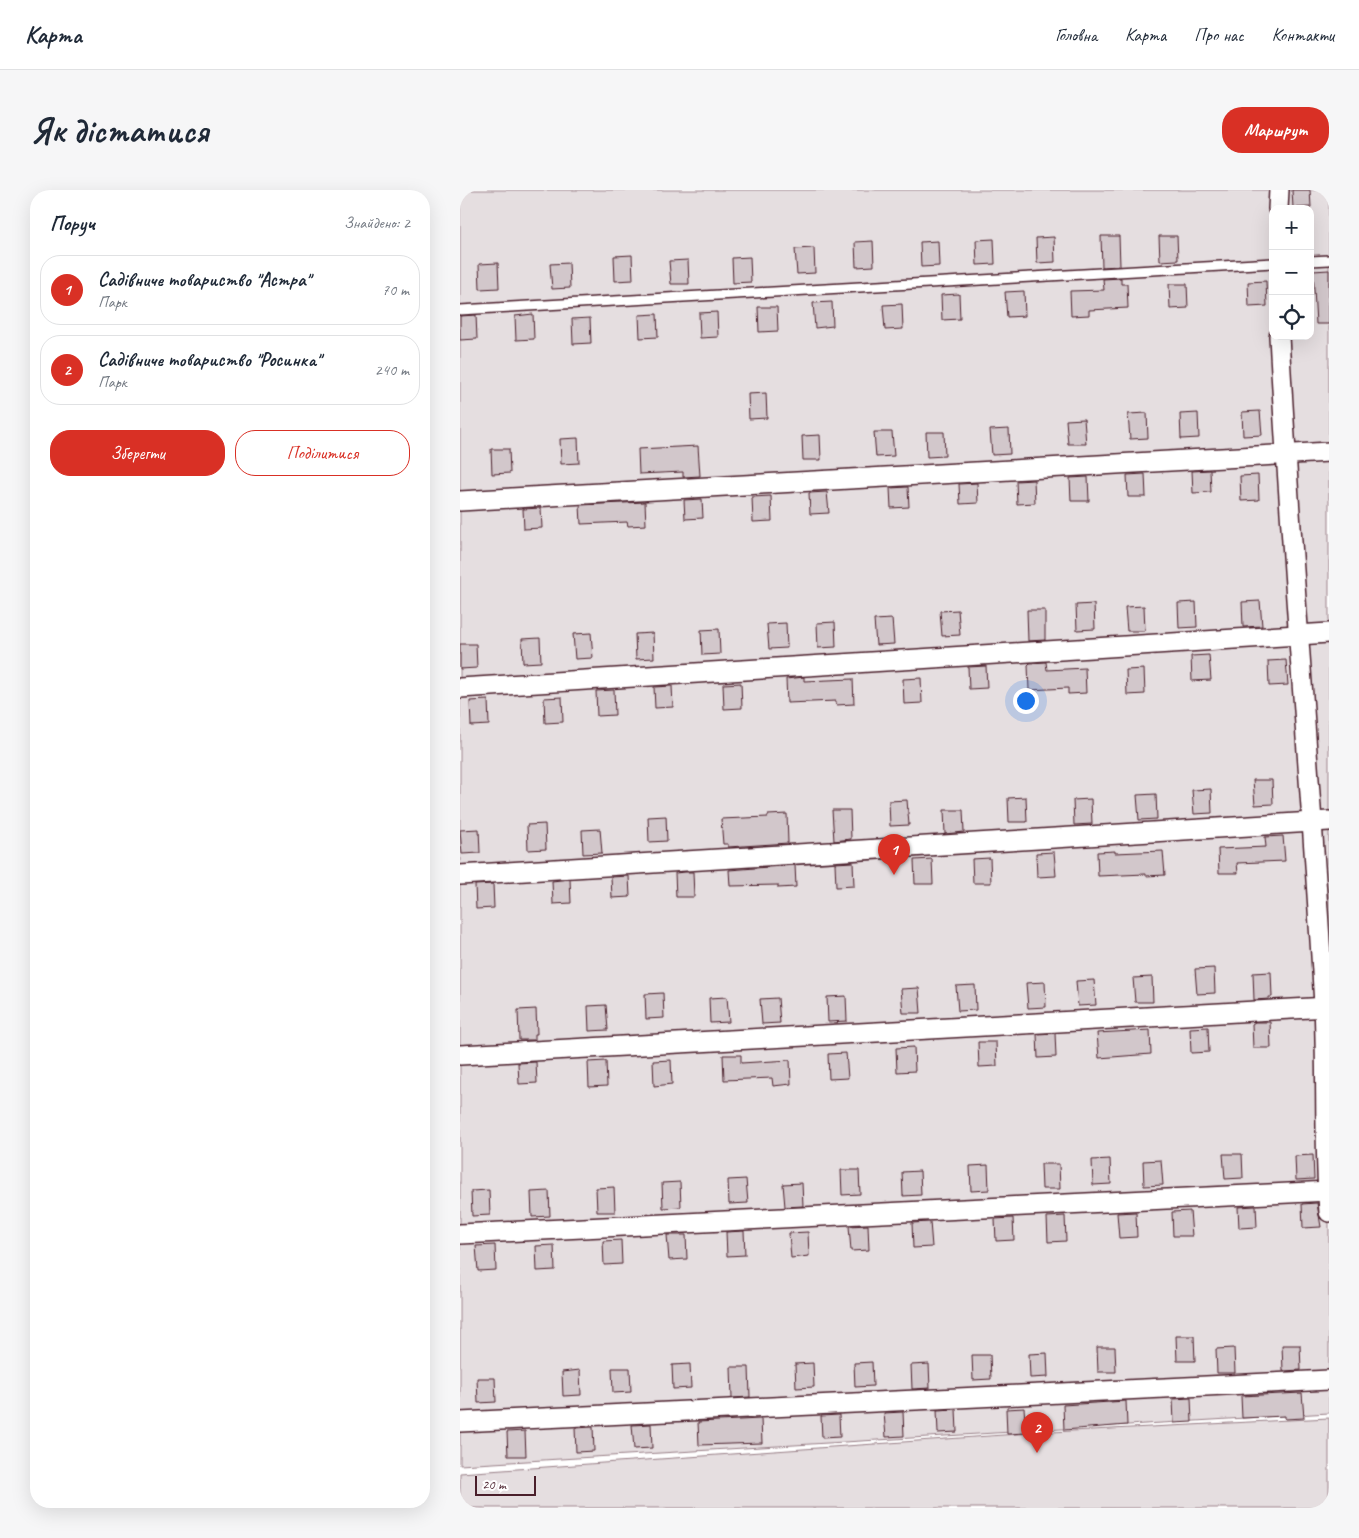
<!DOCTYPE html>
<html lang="uk">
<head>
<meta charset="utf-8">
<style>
	:root { --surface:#fff; --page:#f6f6f7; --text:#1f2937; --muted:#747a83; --line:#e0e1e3; --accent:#d93025 }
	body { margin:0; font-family:Caveat,sans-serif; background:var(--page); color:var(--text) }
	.controls { position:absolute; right:15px; top:15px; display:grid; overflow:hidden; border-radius:10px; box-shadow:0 5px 20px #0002 }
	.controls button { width:45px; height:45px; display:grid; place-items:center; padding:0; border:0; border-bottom:1px solid var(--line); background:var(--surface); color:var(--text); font:25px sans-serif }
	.scale { position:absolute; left:15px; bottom:12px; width:61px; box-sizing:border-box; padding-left:5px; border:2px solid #4a1f2b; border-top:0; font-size:14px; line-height:18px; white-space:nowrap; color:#4a1f2b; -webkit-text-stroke:4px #fff; paint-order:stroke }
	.you { position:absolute; left:565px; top:510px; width:18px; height:18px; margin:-12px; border:4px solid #fff; border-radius:50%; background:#1a73e8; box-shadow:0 0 0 8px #1a73e833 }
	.badge { display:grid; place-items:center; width:32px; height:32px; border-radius:50%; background:var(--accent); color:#fff; font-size:16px; font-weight:700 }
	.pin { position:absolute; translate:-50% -41px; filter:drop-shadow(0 1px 2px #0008) }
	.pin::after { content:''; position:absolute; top:26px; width:18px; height:15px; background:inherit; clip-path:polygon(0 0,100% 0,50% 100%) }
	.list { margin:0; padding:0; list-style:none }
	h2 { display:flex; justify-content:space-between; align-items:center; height:65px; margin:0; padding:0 20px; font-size:21px }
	h2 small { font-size:16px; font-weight:400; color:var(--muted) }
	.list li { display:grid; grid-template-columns:32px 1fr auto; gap:15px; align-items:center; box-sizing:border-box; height:70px; margin:0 10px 10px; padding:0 10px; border:1px solid var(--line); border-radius:20px }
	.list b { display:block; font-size:19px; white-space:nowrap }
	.list p { margin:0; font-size:16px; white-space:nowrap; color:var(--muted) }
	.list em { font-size:16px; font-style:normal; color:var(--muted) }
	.actions { display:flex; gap:10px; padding:15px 20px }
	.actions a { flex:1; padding:11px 0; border:1px solid var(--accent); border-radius:20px; text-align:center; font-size:18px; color:var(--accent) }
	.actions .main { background:var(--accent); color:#fff }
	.icon { flex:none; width:28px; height:28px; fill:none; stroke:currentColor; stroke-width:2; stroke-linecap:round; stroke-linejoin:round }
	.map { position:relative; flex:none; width:869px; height:1318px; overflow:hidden; border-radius:20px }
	header { display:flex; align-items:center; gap:30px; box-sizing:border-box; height:70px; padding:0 25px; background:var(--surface); border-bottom:1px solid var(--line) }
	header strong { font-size:24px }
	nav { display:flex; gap:28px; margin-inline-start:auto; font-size:18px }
	.intro { display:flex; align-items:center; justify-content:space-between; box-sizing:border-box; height:120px; padding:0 30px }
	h1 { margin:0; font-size:35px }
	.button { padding:12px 22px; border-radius:20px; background:var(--accent); color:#fff; font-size:18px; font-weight:700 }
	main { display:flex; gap:30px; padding:0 30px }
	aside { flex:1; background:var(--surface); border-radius:20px; box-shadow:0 5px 20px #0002 }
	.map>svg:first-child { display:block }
	.green { fill:#e5dee0; stroke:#987e86; fill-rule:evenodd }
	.building { fill:#d2c7cb; stroke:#4a1f2b }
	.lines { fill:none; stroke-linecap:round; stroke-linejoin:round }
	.service-casing { stroke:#4a1f2b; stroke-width:12 }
	.minor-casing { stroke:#4a1f2b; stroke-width:22 }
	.service { stroke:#fff; stroke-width:9 }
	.minor { stroke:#fff; stroke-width:19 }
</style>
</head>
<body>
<header>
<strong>Карта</strong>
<nav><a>Головна</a><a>Карта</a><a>Про нас</a><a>Контакти</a></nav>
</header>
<div class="intro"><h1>Як дістатися</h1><a class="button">Маршрут</a></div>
<main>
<aside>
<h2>Поруч<small>Знайдено: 2</small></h2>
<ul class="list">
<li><span class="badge">1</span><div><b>Садівниче товариство &quot;Астра&quot;</b><p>Парк</p></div><em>70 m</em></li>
<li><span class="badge">2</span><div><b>Садівниче товариство &quot;Росинка&quot;</b><p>Парк</p></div><em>240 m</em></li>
</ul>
<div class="actions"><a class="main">Зберегти</a><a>Поділитися</a></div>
</aside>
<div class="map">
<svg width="869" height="1318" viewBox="0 0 869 1318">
	<rect width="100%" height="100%" fill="#fff"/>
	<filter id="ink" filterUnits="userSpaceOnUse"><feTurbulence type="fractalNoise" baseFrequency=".02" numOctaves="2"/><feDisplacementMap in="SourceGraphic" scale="10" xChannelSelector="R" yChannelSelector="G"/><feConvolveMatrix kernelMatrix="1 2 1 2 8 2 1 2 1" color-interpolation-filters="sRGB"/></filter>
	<g filter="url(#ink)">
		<g class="green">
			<path d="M 0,0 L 869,0 L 869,1223 L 0,1275 ZM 813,19 L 850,19 L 850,146 L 813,146 Z"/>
			<polygon points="869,1228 869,1318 0,1318 0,1283 572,1243"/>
		</g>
		<g class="building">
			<polygon points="832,0 850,0 851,17 833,18"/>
			<polygon points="641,46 659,46 660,76 642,77"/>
			<polygon points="699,46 717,46 718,70 700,71"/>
			<polygon points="594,47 595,72 577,73 576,48"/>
			<polygon points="534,49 535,74 517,75 516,50"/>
			<polygon points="413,51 414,76 396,77 395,52"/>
			<polygon points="478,51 479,76 461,77 460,52"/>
			<polygon points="354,58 355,83 337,84 335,59"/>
			<polygon points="172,65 173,90 155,91 154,66"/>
			<polygon points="290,67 291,92 273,93 272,68"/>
			<polygon points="228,70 229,94 211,94 209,71"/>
			<polygon points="38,73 39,98 20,99 19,74"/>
			<polygon points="109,73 110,98 92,99 90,74"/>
			<polygon points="869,80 869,134 856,134 853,81"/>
			<polygon points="661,88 661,94 667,94 668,118 629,120 629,125 611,126 610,101 644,100 643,89"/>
			<polygon points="806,91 807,116 789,117 788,92"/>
			<polygon points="709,94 727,94 728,118 710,119"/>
			<polygon points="564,101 565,126 547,127 545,102"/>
			<polygon points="499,104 500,129 482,130 481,105"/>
			<polygon points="372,112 373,136 355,138 353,113"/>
			<polygon points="442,114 443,139 425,140 423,115"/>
			<polygon points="298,117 317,117 318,141 299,142"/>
			<polygon points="257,122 258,147 240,148 239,123"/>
			<polygon points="73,124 74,149 56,150 55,126"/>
			<polygon points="197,124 198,147 180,148 179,125"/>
			<polygon points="16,125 17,149 0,150 0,126"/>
			<polygon points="130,128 131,153 113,154 112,129"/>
			<polygon points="306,203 307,228 289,229 288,204"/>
			<polygon points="800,221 802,245 783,246 782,222"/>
			<polygon points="687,223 688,248 670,249 668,224"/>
			<polygon points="738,223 739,248 721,249 720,224"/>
			<polygon points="624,229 626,254 608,254 606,230"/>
			<polygon points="549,239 550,264 532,265 530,240"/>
			<polygon points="414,242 432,242 434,266 416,267"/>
			<polygon points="466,242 484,242 485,266 467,267"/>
			<polygon points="360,245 361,270 343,270 342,246"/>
			<polygon points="118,248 119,273 101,274 100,249"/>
			<polygon points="238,256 240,286 223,287 223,282 179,284 178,259"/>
			<polygon points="31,259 49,259 50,283 32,284"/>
			<polygon points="750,280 751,302 733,303 732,281"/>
			<polygon points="685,284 686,307 668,307 667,285"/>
			<polygon points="798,285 799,310 781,311 780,286"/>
			<polygon points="628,287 629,311 611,311 610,288"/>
			<polygon points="574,290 575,313 557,314 556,291"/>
			<polygon points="517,293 518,313 500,314 499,294"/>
			<polygon points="448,297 449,317 431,318 430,298"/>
			<polygon points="367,302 369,323 350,324 349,303"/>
			<polygon points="311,306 312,331 293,332 292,307"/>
			<polygon points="242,309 243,328 225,329 224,310"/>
			<polygon points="185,312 186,335 168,336 167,332 121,334 120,315"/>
			<polygon points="81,318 82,338 64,339 63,319"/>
			<polygon points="800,411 802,436 783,437 782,412"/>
			<polygon points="736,412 737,437 719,438 718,413"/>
			<polygon points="634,414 635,439 617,440 616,415"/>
			<polygon points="684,416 685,441 667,441 665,417"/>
			<polygon points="498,420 500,445 482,446 480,421"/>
			<polygon points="567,420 585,420 585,450 568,451"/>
			<polygon points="432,429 434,454 416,455 414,430"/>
			<polygon points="375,432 376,457 358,458 357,433"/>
			<polygon points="326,433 327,458 309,459 307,434"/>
			<polygon points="259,439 260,464 242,465 241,440"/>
			<polygon points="131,443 133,468 115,469 113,444"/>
			<polygon points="193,443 194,468 176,469 175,444"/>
			<polygon points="80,448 81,472 63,473 62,449"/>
			<polygon points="0,454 16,454 17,478 0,479"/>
			<polygon points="749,465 751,490 732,491 731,466"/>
			<polygon points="826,470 828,495 809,496 808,471"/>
			<polygon points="586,472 587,480 625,478 626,503 608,504 608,498 569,500 568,475 570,473"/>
			<polygon points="526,476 527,498 509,499 508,477"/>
			<polygon points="684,479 685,504 667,505 666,480"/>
			<polygon points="344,487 344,491 393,489 394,514 376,515 376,511 327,513 326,489"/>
			<polygon points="461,488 462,513 444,514 443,489"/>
			<polygon points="281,493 282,518 264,519 263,494"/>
			<polygon points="212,496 213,517 195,518 194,497"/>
			<polygon points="154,500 155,525 137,526 136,501"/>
			<polygon points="102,507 103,532 85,533 84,508"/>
			<polygon points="28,510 29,535 11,536 10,511"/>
			<polygon points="793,590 812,590 813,614 795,615"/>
			<polygon points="751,599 752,623 734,624 732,600"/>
			<polygon points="696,604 697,629 679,630 677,605"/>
			<polygon points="566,607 567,632 549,632 548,608"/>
			<polygon points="631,609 632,634 614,635 613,610"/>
			<polygon points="447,610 449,635 430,636 429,611"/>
			<polygon points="372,620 390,620 391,649 374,651"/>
			<polygon points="484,620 503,620 504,642 485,644"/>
			<polygon points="327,624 328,653 268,657 268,654 263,654 261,629 308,627 308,625"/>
			<polygon points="206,626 207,651 189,652 188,627"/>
			<polygon points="85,634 86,659 68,660 67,635"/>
			<polygon points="19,639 20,663 2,664 0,640"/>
			<polygon points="140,639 142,663 123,664 122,640"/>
			<polygon points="823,646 825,671 777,673 778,683 759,683 758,659 806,657 805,647"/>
			<polygon points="655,661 655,663 703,661 705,685 686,686 686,684 638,686 637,662"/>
			<polygon points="594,662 596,686 577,687 576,663"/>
			<polygon points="530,668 531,693 513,693 512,669"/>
			<polygon points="472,669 473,694 455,694 454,670"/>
			<polygon points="393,672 394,696 376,697 375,673"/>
			<polygon points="335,675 336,697 318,698 318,695 270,696 269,680"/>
			<polygon points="225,682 233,682 234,707 216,707 215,683"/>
			<polygon points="169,686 170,707 152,708 151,687"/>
			<polygon points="110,689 111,713 93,714 92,691"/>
			<polygon points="33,694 34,718 16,719 15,695"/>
			<polygon points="754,778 755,803 737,804 735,779"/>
			<polygon points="811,782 812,807 809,807 809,809 794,810 793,783"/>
			<polygon points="692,787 693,812 675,812 673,788"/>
			<polygon points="634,790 636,815 618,816 616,791"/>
			<polygon points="585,792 586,817 568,818 566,793"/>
			<polygon points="515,795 516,820 498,821 496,796"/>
			<polygon points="459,798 461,823 443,823 441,799"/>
			<polygon points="203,803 204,828 186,829 185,804"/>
			<polygon points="386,806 387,831 368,832 367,807"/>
			<polygon points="267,807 269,832 250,833 249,808"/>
			<polygon points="318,808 320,833 302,834 300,809"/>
			<polygon points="146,815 148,840 129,841 128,816"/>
			<polygon points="76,819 77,844 75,844 75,850 59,850 58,820"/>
			<polygon points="795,832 810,832 811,858 793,858 792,834"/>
			<polygon points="748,837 749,862 731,863 730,838"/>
			<polygon points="690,840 691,864 639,868 637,843"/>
			<polygon points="595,843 596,867 578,868 577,844"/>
			<polygon points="518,852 536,852 537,876 519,877"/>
			<polygon points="454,857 455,881 437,882 436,858"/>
			<polygon points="386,863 388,888 369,889 368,864"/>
			<polygon points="263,865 281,865 281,873 330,870 331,894 313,896 312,888 264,890"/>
			<polygon points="211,870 212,894 194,896 193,871"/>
			<polygon points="146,871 147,896 129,897 128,872"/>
			<polygon points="76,872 77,893 59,894 58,873"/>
			<polygon points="763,964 782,964 783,988 765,989"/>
			<polygon points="853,965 854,989 836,990 835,966"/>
			<polygon points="650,969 651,994 633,995 632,970"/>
			<polygon points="701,970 703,995 684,996 683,971"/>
			<polygon points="581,974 599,974 600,999 582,999"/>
			<polygon points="528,975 529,1000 511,1001 510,976"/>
			<polygon points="381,980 399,980 400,1004 382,1005"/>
			<polygon points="460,981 461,1005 443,1006 442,982"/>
			<polygon points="286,989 288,1013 269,1014 268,990"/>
			<polygon points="220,992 221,1017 203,1018 202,993"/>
			<polygon points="342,993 343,1016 325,1017 323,994"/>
			<polygon points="154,997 155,1022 137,1022 136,998"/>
			<polygon points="29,1000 30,1025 12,1026 11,1001"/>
			<polygon points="89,1001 90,1026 72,1027 71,1002"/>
			<polygon points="857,1013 861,1037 843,1038 842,1014"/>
			<polygon points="796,1016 797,1037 779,1038 778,1017"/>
			<polygon points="730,1021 732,1046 713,1046 712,1022"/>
			<polygon points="676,1022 677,1047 659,1048 657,1023"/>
			<polygon points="605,1026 606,1051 588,1052 587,1027"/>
			<polygon points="553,1028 554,1050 536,1051 535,1029"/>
			<polygon points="470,1032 472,1057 453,1058 452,1033"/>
			<polygon points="408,1035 409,1060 391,1061 389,1036"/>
			<polygon points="284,1041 285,1065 267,1066 266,1042"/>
			<polygon points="348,1042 349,1066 331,1068 329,1043"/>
			<polygon points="207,1045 226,1045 227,1069 209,1070"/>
			<polygon points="161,1050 162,1074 144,1075 143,1051"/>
			<polygon points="35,1055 36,1080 18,1081 16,1056"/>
			<polygon points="94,1055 95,1080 77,1081 76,1056"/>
			<polygon points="716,1146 734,1146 735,1171 717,1171"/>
			<polygon points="822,1155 840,1155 841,1180 823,1181"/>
			<polygon points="637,1157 655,1157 656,1182 638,1182"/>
			<polygon points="774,1158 775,1183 757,1183 756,1159"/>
			<polygon points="587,1163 588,1187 570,1188 569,1164"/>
			<polygon points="512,1165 530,1165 531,1189 513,1190"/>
			<polygon points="412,1172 413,1196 395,1197 394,1173"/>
			<polygon points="353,1173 354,1197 336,1198 335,1174"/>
			<polygon points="230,1174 231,1198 213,1199 212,1175"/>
			<polygon points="469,1174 470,1198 452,1199 451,1175"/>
			<polygon points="271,1177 289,1177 290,1207 272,1208"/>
			<polygon points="152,1178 170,1178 171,1202 153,1203"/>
			<polygon points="120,1180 121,1205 103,1206 102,1182"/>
			<polygon points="17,1188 35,1188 36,1212 18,1213"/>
			<polygon points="842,1203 844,1228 825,1229 825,1226 782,1228 781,1206"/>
			<polygon points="731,1208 732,1232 714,1233 713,1209"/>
			<polygon points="666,1211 667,1235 604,1240 603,1215"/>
			<polygon points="564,1218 566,1243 547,1244 546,1219"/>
			<polygon points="496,1219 497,1242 478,1243 477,1220"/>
			<polygon points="443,1222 444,1246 426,1247 424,1223"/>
			<polygon points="379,1225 380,1247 362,1248 361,1226"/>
			<polygon points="301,1229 302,1253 239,1255 238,1232"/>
			<polygon points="191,1234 192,1258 174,1259 172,1235"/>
			<polygon points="133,1237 134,1261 116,1262 115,1238"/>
			<polygon points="65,1241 66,1266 48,1266 47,1242"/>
		</g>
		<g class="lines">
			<defs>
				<g id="service">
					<polyline points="850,71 869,70"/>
					<polyline points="0,120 813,73"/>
				</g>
				<g id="minor">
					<polyline points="818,19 819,0"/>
					<path d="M 819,146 C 831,369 851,592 864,815 C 867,884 864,953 869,1022"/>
					<polyline points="0,311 869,262"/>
					<polyline points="0,498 869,443"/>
					<polyline points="0,685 869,631"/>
					<polyline points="0,865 869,817"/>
					<polyline points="0,1044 869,1001"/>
					<polyline points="0,1232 869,1190"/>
				</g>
			</defs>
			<use href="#service" class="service-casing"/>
			<use href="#minor" class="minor-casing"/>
			<use href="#service" class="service"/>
			<use href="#minor" class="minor"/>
		</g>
	</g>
</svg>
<div class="controls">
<button>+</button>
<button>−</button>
<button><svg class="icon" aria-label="locate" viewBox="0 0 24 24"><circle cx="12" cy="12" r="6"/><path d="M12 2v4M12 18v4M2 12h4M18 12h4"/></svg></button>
</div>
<div class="scale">20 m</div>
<div class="you"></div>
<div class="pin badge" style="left:434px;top:685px">1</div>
<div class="pin badge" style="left:577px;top:1263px">2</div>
</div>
</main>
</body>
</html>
